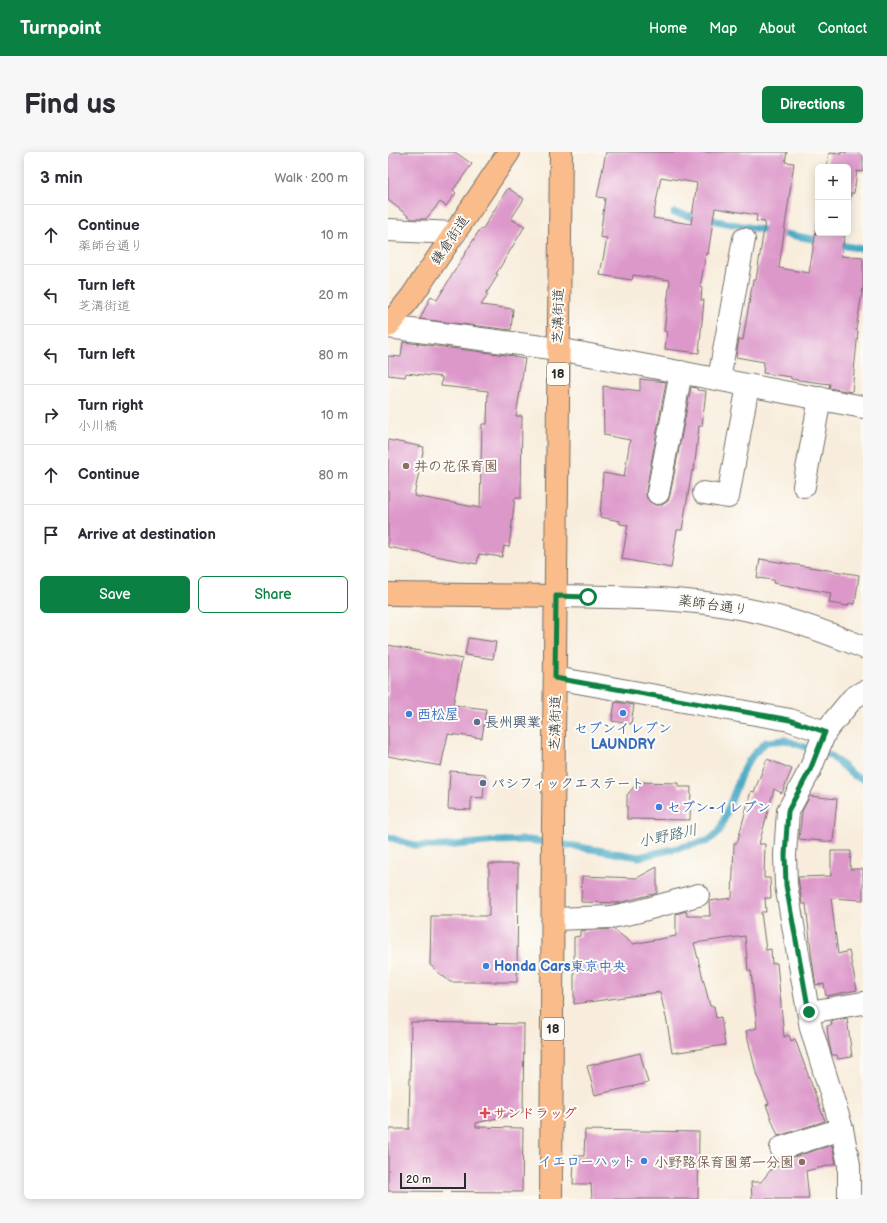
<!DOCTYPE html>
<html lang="en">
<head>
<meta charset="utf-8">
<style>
	:root { --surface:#fff; --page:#f7f7f7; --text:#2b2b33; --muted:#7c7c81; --line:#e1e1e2; --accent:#0b8043 }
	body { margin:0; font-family:"Balsamiq Sans","Klee One",sans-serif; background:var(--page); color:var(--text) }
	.controls { position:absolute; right:12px; top:12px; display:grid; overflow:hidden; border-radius:6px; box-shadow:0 2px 10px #0003 }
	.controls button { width:36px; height:36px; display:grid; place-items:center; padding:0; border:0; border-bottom:1px solid var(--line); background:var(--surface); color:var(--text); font:20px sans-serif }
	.scale { position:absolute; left:12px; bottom:10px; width:66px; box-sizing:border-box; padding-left:4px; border:2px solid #2b2b2b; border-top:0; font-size:11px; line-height:14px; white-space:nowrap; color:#2b2b2b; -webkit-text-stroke:3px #fdfcf7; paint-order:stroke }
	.stop { position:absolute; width:12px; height:12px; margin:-9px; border:3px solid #0b8043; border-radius:50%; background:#fff }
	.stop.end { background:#0b8043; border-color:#fff; box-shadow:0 1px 4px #0008 }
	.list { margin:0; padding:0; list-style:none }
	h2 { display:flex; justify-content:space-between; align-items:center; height:52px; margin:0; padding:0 16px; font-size:17px }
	h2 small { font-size:13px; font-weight:400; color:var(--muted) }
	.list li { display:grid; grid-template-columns:26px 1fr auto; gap:12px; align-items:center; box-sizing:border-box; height:60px; padding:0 16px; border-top:1px solid var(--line) }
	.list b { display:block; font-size:15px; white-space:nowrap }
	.list p { margin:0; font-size:13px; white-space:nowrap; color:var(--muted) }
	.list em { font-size:13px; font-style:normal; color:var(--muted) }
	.actions { display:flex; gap:8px; padding:12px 16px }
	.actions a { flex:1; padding:9px 0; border:1px solid var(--accent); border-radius:6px; text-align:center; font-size:14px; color:var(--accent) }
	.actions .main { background:var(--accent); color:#fff }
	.icon { flex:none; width:22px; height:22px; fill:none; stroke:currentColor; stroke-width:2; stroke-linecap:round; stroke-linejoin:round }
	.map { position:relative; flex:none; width:475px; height:1047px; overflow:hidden; border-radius:6px }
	header { display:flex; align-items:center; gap:24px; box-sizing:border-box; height:56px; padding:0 20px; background:var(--accent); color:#fff }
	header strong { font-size:19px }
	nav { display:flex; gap:22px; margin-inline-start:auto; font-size:14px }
	.intro { display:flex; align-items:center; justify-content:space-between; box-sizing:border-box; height:96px; padding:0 24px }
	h1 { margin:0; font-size:28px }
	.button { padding:10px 18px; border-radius:6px; background:var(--accent); color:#fff; font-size:14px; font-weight:700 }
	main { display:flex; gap:24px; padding:0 24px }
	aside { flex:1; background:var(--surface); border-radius:6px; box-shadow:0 2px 10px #0003 }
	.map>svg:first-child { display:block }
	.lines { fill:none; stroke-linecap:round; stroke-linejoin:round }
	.stream { stroke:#46a8c5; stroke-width:7 }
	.building { fill:#dd98ca; fill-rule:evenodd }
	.minor-casing { stroke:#736f69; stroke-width:24 }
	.major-casing { stroke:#736f69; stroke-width:24 }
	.minor { stroke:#fff; stroke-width:22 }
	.major { stroke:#f9bc8a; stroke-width:22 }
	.route { stroke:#0b8043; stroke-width:5 }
	.education-dot { fill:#8d6e63; stroke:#fdfcf7; stroke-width:1.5 }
	.shop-dot { fill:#3f7fe0; stroke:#fdfcf7; stroke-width:1.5 }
	.service-dot { fill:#5c6f8a; stroke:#fdfcf7; stroke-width:1.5 }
	.health-dot { fill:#e0444e; stroke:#fdfcf7; stroke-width:1.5 }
	.labels { text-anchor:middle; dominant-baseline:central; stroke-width:4; stroke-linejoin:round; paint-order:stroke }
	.shield { fill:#fdfcf7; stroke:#6a6a68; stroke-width:1 }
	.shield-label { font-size:13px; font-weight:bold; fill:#2b2b2b }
	.street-label { font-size:14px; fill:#2b2b2b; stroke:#fdfcf7 }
	.education-label { font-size:14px; font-weight:bold; fill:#785e54; stroke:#fdfcf7; text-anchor:start }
	.shop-label { font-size:14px; font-weight:bold; fill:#366cbe; stroke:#fdfcf7; text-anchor:start }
	.service-label { font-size:14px; font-weight:bold; fill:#4e5e75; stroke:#fdfcf7; text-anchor:start }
	.health-label { font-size:14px; font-weight:bold; fill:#be3a42; stroke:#fdfcf7; text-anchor:start }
	.water-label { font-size:15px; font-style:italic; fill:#365d69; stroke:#fdfcf7 }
</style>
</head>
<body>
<header>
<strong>Turnpoint</strong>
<nav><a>Home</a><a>Map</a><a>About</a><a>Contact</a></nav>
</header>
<div class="intro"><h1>Find us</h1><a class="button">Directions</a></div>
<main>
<aside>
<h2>3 min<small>Walk · 200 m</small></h2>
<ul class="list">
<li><svg class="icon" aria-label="ahead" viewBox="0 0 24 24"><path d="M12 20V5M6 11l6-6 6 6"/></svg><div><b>Continue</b><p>薬師台通り</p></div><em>10 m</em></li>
<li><svg class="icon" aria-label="left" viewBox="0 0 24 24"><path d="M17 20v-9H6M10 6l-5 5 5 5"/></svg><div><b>Turn left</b><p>芝溝街道</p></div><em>20 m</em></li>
<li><svg class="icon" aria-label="left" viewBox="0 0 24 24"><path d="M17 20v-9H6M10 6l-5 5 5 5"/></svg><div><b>Turn left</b></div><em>80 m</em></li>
<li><svg class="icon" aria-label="right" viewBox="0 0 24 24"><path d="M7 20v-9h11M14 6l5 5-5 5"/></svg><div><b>Turn right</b><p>小川橋</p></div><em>10 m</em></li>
<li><svg class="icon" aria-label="ahead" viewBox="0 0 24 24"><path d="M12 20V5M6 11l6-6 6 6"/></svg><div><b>Continue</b></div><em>80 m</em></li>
<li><svg class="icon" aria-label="arrive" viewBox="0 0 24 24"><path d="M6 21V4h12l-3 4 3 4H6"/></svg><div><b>Arrive at destination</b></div></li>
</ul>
<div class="actions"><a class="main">Save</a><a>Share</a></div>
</aside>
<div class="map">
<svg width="475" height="1047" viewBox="0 0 475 1047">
	<rect width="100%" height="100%" fill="#fdfcf7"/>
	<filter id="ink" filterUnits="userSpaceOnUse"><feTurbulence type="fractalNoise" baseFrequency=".025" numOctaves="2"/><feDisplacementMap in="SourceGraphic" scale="8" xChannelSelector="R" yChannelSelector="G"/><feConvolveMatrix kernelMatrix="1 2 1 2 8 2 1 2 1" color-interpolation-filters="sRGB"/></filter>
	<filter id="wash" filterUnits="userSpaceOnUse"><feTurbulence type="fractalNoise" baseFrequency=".012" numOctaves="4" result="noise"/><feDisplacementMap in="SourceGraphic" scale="16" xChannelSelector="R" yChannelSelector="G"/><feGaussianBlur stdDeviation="0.9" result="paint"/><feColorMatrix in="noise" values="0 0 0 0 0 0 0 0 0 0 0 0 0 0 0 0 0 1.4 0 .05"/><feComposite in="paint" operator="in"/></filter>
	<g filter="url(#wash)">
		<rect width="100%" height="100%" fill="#f8eddc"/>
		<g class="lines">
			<g class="stream">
				<polyline points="286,61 435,89"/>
				<polyline points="447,92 475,97"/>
				<polyline points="0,685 29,694 57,694 110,689 140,688 185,694 251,705 320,689 331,680 355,618 365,603 378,590 397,588 443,604 467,624 475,627"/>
			</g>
		</g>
		<g id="blocks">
			<g class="building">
				<polygon points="0,0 67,0 84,12 65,38 68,41 58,54 52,50 38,67 24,67 0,48"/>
				<path d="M 218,0 L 399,0 L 397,10 L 406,11 L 391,116 L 421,121 L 430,66 L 430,81 L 457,81 L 453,104 L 475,106 L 475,135 L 468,178 L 470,179 L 464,240 L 441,236 L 442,232 L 403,227 L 403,225 L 375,221 L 376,210 L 348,205 L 351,187 L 355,188 L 365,128 L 368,128 L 377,70 L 368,69 L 369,63 L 327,56 L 320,102 L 318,101 L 312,135 L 314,136 L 313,148 L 316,148 L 311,201 L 277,197 L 279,180 L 276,179 L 282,128 L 245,123 L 244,128 L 212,123 L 219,86 L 212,85 L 217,46 L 209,45 ZM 273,25 L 309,31 L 303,72 L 265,66 Z"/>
				<polygon points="453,0 475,0 475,20 469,19 466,41 463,41 460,64 460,15 438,15 441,1 453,2"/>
				<polygon points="120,36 136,47 123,67 137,74 108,122 110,123 98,142 100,143 93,153 125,157 123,178 32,167 43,144 49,148 92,77 94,78"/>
				<polygon points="15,190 126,204 126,205 137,207 128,264 134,264 133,346 127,346 121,395 116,394 114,405 91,402 89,412 0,395 0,288 36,295 26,344 92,356 94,272 99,272 100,239 53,234 54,225 18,221 17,225 0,223 0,204 13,205"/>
				<polygon points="252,227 278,230 258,339 258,345 262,350 267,353 274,353 280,349 282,343 303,235 309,236 309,238 318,239 314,274 311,274 306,319 304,319 294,378 289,378 283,416 234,407 240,373 232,372 232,369 212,365 215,321 236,325 242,288 216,283 215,234 252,239"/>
				<polygon points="372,407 471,423 467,452 461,451 460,454 441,451 443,441 385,431 386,428 369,426"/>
				<polygon points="80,486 108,490 105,507 77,503"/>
				<polygon points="0,493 74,507 65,553 98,557 94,586 60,582 53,614 0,604"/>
				<polygon points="227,550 246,553 243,572 224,569"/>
				<polygon points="379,607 404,617 394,641 386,637 371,692 377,692 376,726 382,726 383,746 377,746 378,760 373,760 378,798 383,797 384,812 389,811 396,885 401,883 403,889 407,887 437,969 390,984 378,953 381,952 369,924 358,879 369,876 363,819 360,819 357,784 306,791 322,854 326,854 328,866 333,865 337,893 284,901 279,870 272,840 186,852 186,785 192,784 192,779 225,777 245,792 288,784 288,762 298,759 299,764 322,764 321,749 344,746 346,691 349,691 363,639 366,640"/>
				<polygon points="62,619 97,622 95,646 83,645 83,658 60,657"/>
				<polygon points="250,630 290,631 290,635 303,635 302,668 239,667 239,643"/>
				<polygon points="422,644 449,647 445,690 411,687 414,659"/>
				<polygon points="443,699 463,699 462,717 475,717 475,748 443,746 450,802 461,799 469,838 438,844 436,832 428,833 424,807 418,752 414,752 410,725 443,724"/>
				<polygon points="101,712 130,712 129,830 62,830 42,813 43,764 101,764"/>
				<polygon points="269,715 269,741 230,751 193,750 194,724 249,726"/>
				<polygon points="459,866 464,905 450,907 449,903 444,903 441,891 439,874 444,873 443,869"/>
				<polygon points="23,870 136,872 135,960 88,971 88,975 135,976 134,1040 0,1039 0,977 21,977"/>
				<polygon points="252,901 260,931 207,943 199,914"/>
				<polygon points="197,978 311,980 310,1047 204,1047 203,1032 185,1032 186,1004 196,1004"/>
				<polygon points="444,993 448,1012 418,1019 421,1047 364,1047 363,1030 373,1030 385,1015 401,1014 399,1007"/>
			</g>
		</g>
	</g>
	<g filter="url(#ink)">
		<use href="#blocks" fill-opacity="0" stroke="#736f69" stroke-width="1"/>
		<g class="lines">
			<defs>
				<g id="minor">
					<polyline points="0,78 67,81"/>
					<polyline points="0,175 170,197 475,255"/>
					<polyline points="331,227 356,87"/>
					<polyline points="416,334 432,246"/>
					<polyline points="270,341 293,220"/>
					<polyline points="316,341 340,345 360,233"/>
					<path d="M 168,444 C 231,445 294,445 356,457 C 398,465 436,479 475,495"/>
					<polyline points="167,526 402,568 437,580"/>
					<polyline points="165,767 223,765 248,760 310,743"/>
					<polyline points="421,860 475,851"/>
					<polyline points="393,996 454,977"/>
					<polyline points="461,1047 461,1013 454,977 423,876 398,733 397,703 400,659 422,618 437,580 465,546 475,540"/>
				</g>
				<g id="major">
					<polyline points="0,174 24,144 121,0"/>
					<polyline points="0,442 168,444"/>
					<polyline points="163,1047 165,671 173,0"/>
				</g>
			</defs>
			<use href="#minor" class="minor-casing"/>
			<use href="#major" class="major-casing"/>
			<use href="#minor" class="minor"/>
			<use href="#major" class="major"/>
		</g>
	</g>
	<g class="lines" filter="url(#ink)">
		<polyline class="route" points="200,445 168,444 167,526 402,568 437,580 422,618 400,659 397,703 398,733 421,860"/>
	</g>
	<g class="education-dot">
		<circle cx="18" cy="314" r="4"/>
		<circle cx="414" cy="1010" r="4"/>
	</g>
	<g class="shop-dot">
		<circle cx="235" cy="561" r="4"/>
		<circle cx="21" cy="562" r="4"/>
		<circle cx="271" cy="655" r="4"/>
		<circle cx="98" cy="814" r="4"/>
		<circle cx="256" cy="1009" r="4"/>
	</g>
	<g class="service-dot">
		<circle cx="89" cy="570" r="4"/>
		<circle cx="95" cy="631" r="4"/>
	</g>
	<path class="health-dot" d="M95 955h4v4h4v4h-4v4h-4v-4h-4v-4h4z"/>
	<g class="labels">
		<g class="shield">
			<rect x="159" y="211" width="22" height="22" rx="3"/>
			<rect x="154" y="866" width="22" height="22" rx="3"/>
		</g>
		<g class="shield-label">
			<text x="170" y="222">18</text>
			<text x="165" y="877">18</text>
		</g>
		<g class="street-label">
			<text transform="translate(62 88) rotate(-56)">鎌倉街道</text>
			<text transform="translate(170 164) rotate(-89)">芝溝街道</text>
			<text transform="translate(325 453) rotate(8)">薬師台通り</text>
			<text transform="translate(167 571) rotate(-89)">芝溝街道</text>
		</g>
		<g class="education-label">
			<text x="26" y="314">井の花保育園</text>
			<text x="406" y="1010" text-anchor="end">小野路保育園第一分園</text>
		</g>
		<g class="shop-label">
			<text x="29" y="562">西松屋</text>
			<text x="235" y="576" text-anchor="middle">セブンイレブン<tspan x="235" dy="16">LAUNDRY</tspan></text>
			<text x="279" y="655">セブン-イレブン</text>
			<text x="106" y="814">Honda Cars東京中央</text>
			<text x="248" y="1009" text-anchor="end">イエローハット</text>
		</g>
		<g class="service-label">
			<text x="97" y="570">長州興業</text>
			<text x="103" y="631">パシフィックエステート</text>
		</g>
		<g class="health-label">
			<text x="105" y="961">サンドラッグ</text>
		</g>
		<g class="water-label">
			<text transform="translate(280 684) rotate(-12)">小野路川</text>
		</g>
	</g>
</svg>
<div class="controls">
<button>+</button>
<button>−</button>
</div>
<div class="scale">20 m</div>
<div class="stop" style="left:200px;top:445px"></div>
<div class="stop end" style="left:421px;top:860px"></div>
</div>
</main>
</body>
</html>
